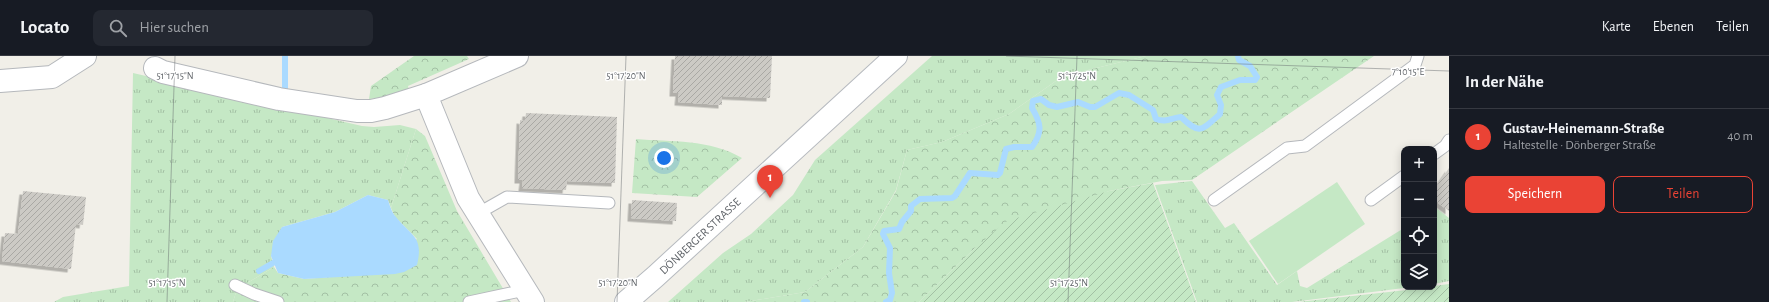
<!DOCTYPE html>
<html lang="de">
<head>
<meta charset="utf-8">
<style>
	:root { --surface:#171b24; --page:#242831; --text:#f1f3f6; --muted:#9ea1a6; --line:#363941; --accent:#ea4335 }
	body { margin:0; font-family:"Alegreya Sans",sans-serif; background:var(--page); color:var(--text) }
	.controls { position:absolute; right:12px; bottom:12px; display:grid; overflow:hidden; border-radius:8px; box-shadow:0 2px 10px #0003 }
	.controls button { width:36px; height:36px; display:grid; place-items:center; padding:0; border:0; border-bottom:1px solid var(--line); background:var(--surface); color:var(--text); font:20px sans-serif }
	.you { position:absolute; left:664px; top:102px; width:14px; height:14px; margin:-10px; border:3px solid #fff; border-radius:50%; background:#1a73e8; box-shadow:0 0 0 6px #1a73e833 }
	.badge { display:grid; place-items:center; width:26px; height:26px; border-radius:50%; background:var(--accent); color:#fff; font-size:13px; font-weight:700 }
	.pin { position:absolute; translate:-50% -33px; filter:drop-shadow(0 1px 2px #0008) }
	.pin::after { content:''; position:absolute; top:21px; width:14px; height:12px; background:inherit; clip-path:polygon(0 0,100% 0,50% 100%) }
	.list { margin:0; padding:0; list-style:none }
	h2 { display:flex; justify-content:space-between; align-items:center; height:52px; margin:0; padding:0 16px; font-size:17px }
	h2 small { font-size:13px; font-weight:400; color:var(--muted) }
	.list li { display:grid; grid-template-columns:26px 1fr auto; gap:12px; align-items:center; box-sizing:border-box; height:56px; padding:0 16px; border-top:1px solid var(--line) }
	.list b { display:block; font-size:15px; white-space:nowrap }
	.list p { margin:0; font-size:13px; white-space:nowrap; color:var(--muted) }
	.list em { font-size:13px; font-style:normal; color:var(--muted) }
	.actions { display:flex; gap:8px; padding:12px 16px }
	.actions a { flex:1; padding:9px 0; border:1px solid var(--accent); border-radius:8px; text-align:center; font-size:14px; color:var(--accent) }
	.actions .main { background:var(--accent); color:#fff }
	.icon { flex:none; width:22px; height:22px; fill:none; stroke:currentColor; stroke-width:2; stroke-linecap:round; stroke-linejoin:round }
	.map { position:relative; flex:none; width:1449px; height:246px; overflow:hidden }
	header { display:flex; align-items:center; gap:24px; box-sizing:border-box; height:56px; padding:0 20px; background:var(--surface); border-bottom:1px solid var(--line) }
	header strong { font-size:19px }
	nav { display:flex; gap:22px; margin-inline-start:auto; font-size:14px }
	.search { width:280px; height:36px; background:var(--page); display:flex; align-items:center; gap:10px; box-sizing:border-box; padding:0 14px; border-radius:8px; color:var(--muted); font-size:15px }
	main { display:flex }
	aside { flex:1; background:var(--surface) }
	.map>svg:first-child { display:block }
	.grass { fill:url(#grass-tufts) }
	.forest { fill:url(#forest-crowns) }
	.garden { fill:url(#garden-furrows) }
	.pitch { fill:#c5e8c5 }
	.water { fill:#aadaff }
	.lines { fill:none; stroke-linecap:round; stroke-linejoin:round }
	.stream { stroke:#aadaff; stroke-width:6 }
	.building { fill:url(#building-hatch); filter:url(#shadow) }
	.lane-casing { stroke:#b5b8bc; stroke-width:13 }
	.street-casing { stroke:#b5b8bc; stroke-width:24 }
	.secondary-casing { stroke:#b6babf; stroke-width:24 }
	.lane { stroke:#fff; stroke-width:11 }
	.street { stroke:#fff; stroke-width:22 }
	.secondary { stroke:#fff; stroke-width:22 }
	.ticks { fill:none; stroke:#5f6368; stroke-width:1; stroke-opacity:0.45 }
	.labels { text-anchor:middle; dominant-baseline:central; stroke-width:3; stroke-linejoin:round; paint-order:stroke }
	.street-label { font-size:12px; fill:#5f6368; stroke:#fff }
	.ticks-label { font-size:10px; text-anchor:middle; fill:#5f6368; stroke:#fff; stroke-width:3; stroke-linejoin:round; paint-order:stroke }
</style>
</head>
<body>
<header>
<strong>Locato</strong>
<div class="search"><svg class="icon" aria-label="search" viewBox="0 0 24 24"><circle cx="10" cy="10" r="6"/><path d="M15 15l6 6"/></svg>Hier suchen</div>
<nav><a>Karte</a><a>Ebenen</a><a>Teilen</a></nav>
</header>
<main>
<div class="map">
<svg width="1449" height="246" viewBox="0 0 1449 246">
	<defs>
		<pattern id="grass-tufts" width="24" height="20" patternUnits="userSpaceOnUse"><rect width="24" height="20" fill="#c5e8c5"/><path d="M3 7l-1-3M5 7V3M7 7l1-3M15 17l-1-3M17 17v-4M19 17l1-3" fill="none" stroke="#a3c0a4"/></pattern>
		<pattern id="forest-crowns" width="20" height="18" patternUnits="userSpaceOnUse"><rect width="20" height="18" fill="#c5e8c5"/><path d="M2 6a3 3 0 1 1 6 0M12 15a3 3 0 1 1 6 0" fill="none" stroke="#a3c0a4"/></pattern>
		<pattern id="garden-furrows" width="10" height="10" patternUnits="userSpaceOnUse"><rect width="10" height="10" fill="#c5e8c5"/><path d="M-1 1l2-2M0 10L10 0M9 11l2-2" fill="none" stroke="#a3c0a4"/></pattern>
		<pattern id="building-hatch" width="6" height="6" patternUnits="userSpaceOnUse"><rect width="6" height="6" fill="#cccac5"/><path d="M-1 1l2-2M0 6l6-6M5 7l2-2" fill="none" stroke="#a9a8a4"/></pattern>
		<filter id="shadow"><feDropShadow dx="-3.5" dy="3.5" stdDeviation="0" flood-color="#0004"/></filter>
	</defs>
	<rect width="100%" height="100%" fill="#f1efe8"/>
	<g class="grass">
		<polygon points="932,0 1146,0 1063,20 1009,58 942,86 907,94 896,134 863,191 805,236 745,246 668,246 723,197 751,178 793,139 815,104"/>
		<polygon points="133,17 362,70 374,71 400,69 416,73 391,152 388,144 368,139 335,156 282,171 271,200 274,211 237,233 233,246 54,246 63,241 129,230"/>
		<polygon points="1192,125 1225,172 1234,167 1277,229 1297,215 1300,230 1307,232 1404,172 1404,231 1412,231 1292,246 1197,246 1155,129"/>
		<polygon points="1436,152 1449,162 1449,225 1434,228 1434,153"/>
	</g>
	<g class="forest">
		<polygon points="414,0 467,0 469,3 408,30 409,34 389,41 369,43 371,30"/>
		<polygon points="1146,0 1374,0 1192,124 1162,125 1109,135 975,192 919,246 745,246 805,236 863,191 896,135 907,94 942,86 1009,58 1063,20"/>
		<polygon points="416,73 425,80 457,155 511,246 233,246 237,233 274,211 278,217 304,223 358,219 417,183 395,161 391,152"/>
		<path d="M 636,83 C 671,86 710,83 742,102 L 697,141 L 632,137 Z"/>
	</g>
	<g class="garden">
		<polygon points="1153,127 1196,246 919,246 975,192 1007,165 1109,135"/>
		<polygon points="1449,228 1449,246 1298,246 1434,231 1434,230"/>
	</g>
	<polygon class="pitch" points="1337,126 1365,168 1278,228 1249,185"/>
	<path class="water" d="M 368,139 L 388,144 C 390,150 392,157 396,161 C 411,180 424,180 417,209 L 404,216 L 395,218 L 304,223 L 278,217 L 271,200 L 273,185 L 282,171 L 335,156 Z"/>
	<g class="lines">
		<g class="stream">
			<polyline points="285,0 285,33"/>
			<polyline points="259,215 273,207"/>
			<polyline points="804,246 807,246"/>
			<path d="M 886,246 L 890,244 L 892,237 L 889,217 L 890,192 L 883,178 L 884,175 L 899,173 L 902,166 L 911,155 L 911,150 L 920,143 L 952,142 L 955,140 L 970,117 L 998,119 L 1000,117 L 1006,93 L 1014,91 L 1032,91 C 1043,76 1041,67 1032,52 L 1033,45 L 1041,43 L 1049,49 L 1057,51 L 1078,46 L 1090,51 L 1095,51 L 1119,37 L 1129,39 L 1153,54 L 1156,63 C 1166,67 1171,62 1181,61 C 1200,79 1201,75 1220,58 L 1221,49 L 1217,39 L 1221,31 L 1240,24 L 1255,24 L 1257,21 L 1250,10 L 1239,4 L 1238,0"/>
		</g>
	</g>
	<g class="building">
		<polygon points="675,0 772,0 770,42 722,40 722,49 678,46 679,37 673,37"/>
		<polygon points="526,57 617,61 615,127 567,125 566,134 522,132 523,124 518,124 520,64 525,65"/>
		<polygon points="1449,112 1449,155 1434,144 1434,134"/>
		<polygon points="23,135 86,141 83,169 76,168 71,213 2,205 5,177 18,178"/>
		<polygon points="632,144 677,147 676,165 631,162"/>
	</g>
	<g class="lines">
		<defs>
			<g id="lane">
				<polyline points="1434,98 1445,90 1449,84"/>
				<polyline points="1214,144 1287,92 1305,90 1415,9 1418,0"/>
				<polyline points="1371,144 1404,120"/>
				<polyline points="477,158 507,141 609,147"/>
				<polyline points="235,229 254,238 278,246"/>
				<polyline points="469,246 525,234"/>
			</g>
			<g id="street">
				<polyline points="517,0 426,39 468,142 533,246"/>
				<polyline points="155,12 163,16 279,43 357,55 371,55 385,52 426,39"/>
				<polyline points="0,25 52,21 85,0"/>
			</g>
			<polyline id="secondary" points="626,246 656,220 896,0"/>
		</defs>
		<use href="#lane" class="lane-casing"/>
		<use href="#street" class="street-casing"/>
		<use href="#secondary" class="secondary-casing"/>
		<use href="#lane" class="lane"/>
		<use href="#street" class="street"/>
		<use href="#secondary" class="secondary"/>
	</g>
	<path class="ticks" d="M 1006,0 L 1449,15M 167,246 L 175,0M 617,246 L 626,0M 1068,246 L 1077,0"/>
	<g class="labels">
		<g class="street-label">
			<text transform="translate(700 180) rotate(-43)">DÖNBERGER STRASSE</text>
		</g>
	</g>
	<g class="ticks-label">
		<text x="1408" y="19">7°10'15"E</text>
		<text x="175" y="23">51°17'15"N</text>
		<text x="626" y="23">51°17'20"N</text>
		<text x="1077" y="23">51°17'25"N</text>
		<text x="167" y="230">51°17'15"N</text>
		<text x="618" y="230">51°17'20"N</text>
		<text x="1069" y="230">51°17'25"N</text>
	</g>
</svg>
<div class="controls">
<button>+</button>
<button>−</button>
<button><svg class="icon" aria-label="locate" viewBox="0 0 24 24"><circle cx="12" cy="12" r="6"/><path d="M12 2v4M12 18v4M2 12h4M18 12h4"/></svg></button>
<button><svg class="icon" aria-label="layers" viewBox="0 0 24 24"><path d="M12 4l9 5-9 5-9-5zM3 14l9 5 9-5"/></svg></button>
</div>
<div class="you"></div>
<div class="pin badge" style="left:770px;top:142px">1</div>
</div>
<aside>
<h2>In der Nähe<small></small></h2>
<ul class="list">
<li><span class="badge">1</span><div><b>Gustav-Heinemann-Straße</b><p>Haltestelle · Dönberger Straße</p></div><em>40 m</em></li>
</ul>
<div class="actions"><a class="main">Speichern</a><a>Teilen</a></div>
</aside>
</main>
</body>
</html>
